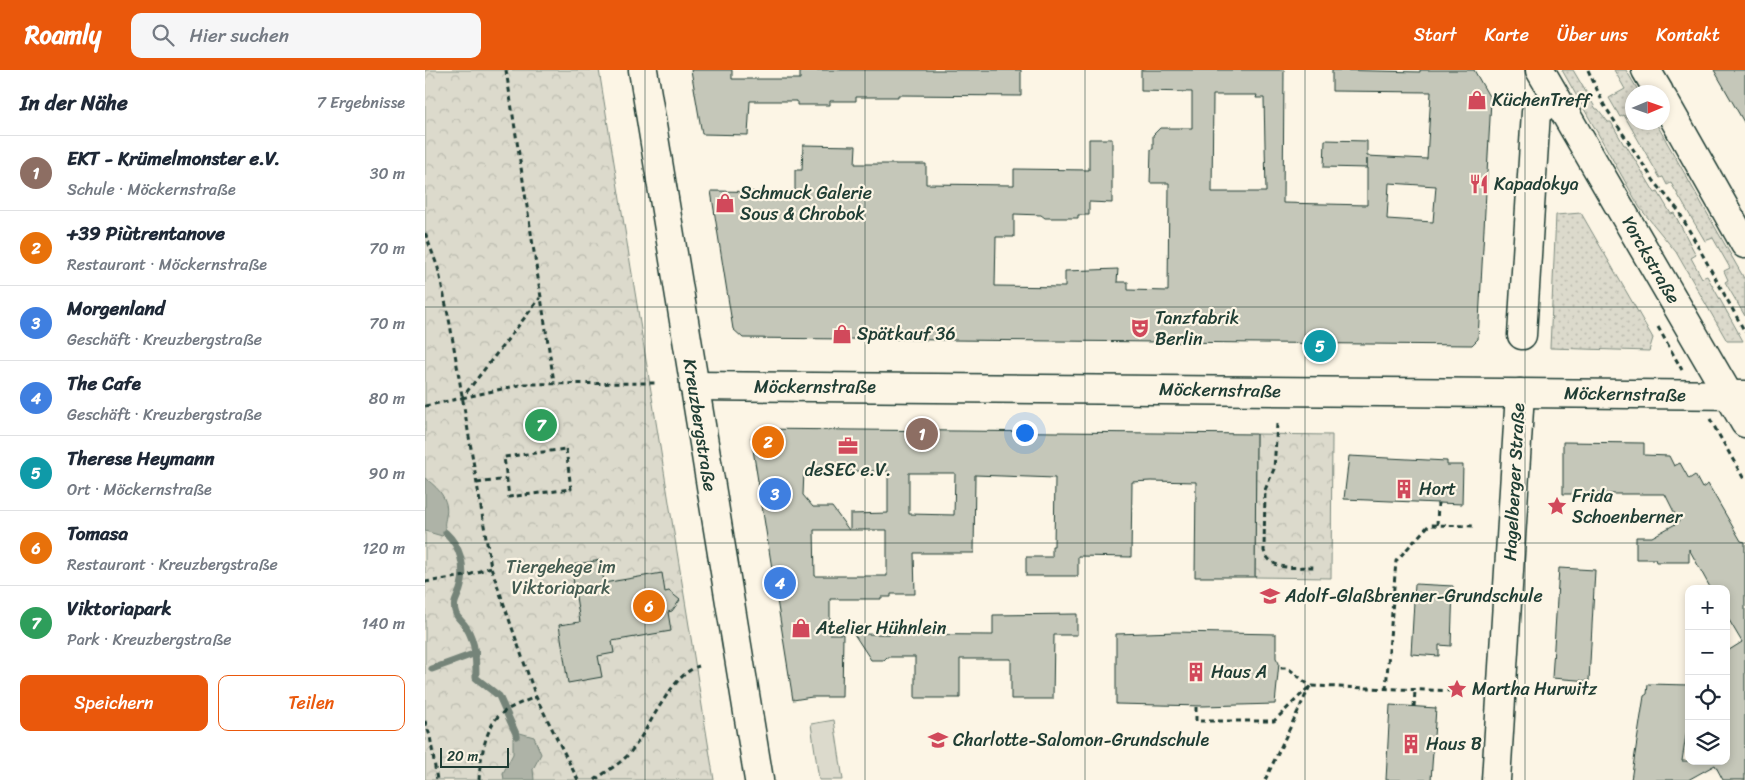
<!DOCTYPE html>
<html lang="de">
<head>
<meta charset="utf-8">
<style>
	:root { --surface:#fff; --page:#f6f6f7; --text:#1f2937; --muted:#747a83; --line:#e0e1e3; --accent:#ea580c }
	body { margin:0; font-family:Sriracha,sans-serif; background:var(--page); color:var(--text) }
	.controls { position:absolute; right:15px; bottom:15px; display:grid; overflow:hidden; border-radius:10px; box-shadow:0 2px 8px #0003 }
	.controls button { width:45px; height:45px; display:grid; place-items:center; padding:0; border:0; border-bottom:1px solid var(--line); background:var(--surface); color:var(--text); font:25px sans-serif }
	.compass { position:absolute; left:1200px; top:15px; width:45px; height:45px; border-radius:50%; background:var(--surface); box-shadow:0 2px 8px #0003; rotate:88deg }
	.scale { position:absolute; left:15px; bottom:12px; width:69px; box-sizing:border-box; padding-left:5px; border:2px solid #1f3d34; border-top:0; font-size:14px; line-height:18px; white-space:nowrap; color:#1f3d34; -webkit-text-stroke:4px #fcf5e5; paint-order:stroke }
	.you { position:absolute; left:599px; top:362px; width:18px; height:18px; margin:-12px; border:4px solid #fff; border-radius:50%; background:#1a73e8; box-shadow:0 0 0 8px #1a73e833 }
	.badge { display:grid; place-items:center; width:32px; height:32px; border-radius:50%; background:var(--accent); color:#fff; font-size:16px; font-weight:700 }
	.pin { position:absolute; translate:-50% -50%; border:2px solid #fff; box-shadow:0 1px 5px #0006 }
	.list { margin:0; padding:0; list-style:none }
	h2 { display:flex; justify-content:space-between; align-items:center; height:65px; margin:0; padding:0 20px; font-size:21px }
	h2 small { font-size:16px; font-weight:400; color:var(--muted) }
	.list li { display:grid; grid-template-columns:32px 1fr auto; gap:15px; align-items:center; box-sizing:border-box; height:75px; padding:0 20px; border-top:1px solid var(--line) }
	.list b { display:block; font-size:19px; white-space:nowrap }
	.list p { margin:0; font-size:16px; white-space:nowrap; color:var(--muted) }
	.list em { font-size:16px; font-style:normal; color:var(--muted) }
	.actions { display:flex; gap:10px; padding:15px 20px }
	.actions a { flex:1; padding:11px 0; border:1px solid var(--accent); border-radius:10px; text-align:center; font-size:18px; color:var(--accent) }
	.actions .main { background:var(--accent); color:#fff }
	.icon { flex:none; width:28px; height:28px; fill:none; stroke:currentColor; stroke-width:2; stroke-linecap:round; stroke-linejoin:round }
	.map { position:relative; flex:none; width:1320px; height:710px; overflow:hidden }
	header { display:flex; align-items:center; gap:30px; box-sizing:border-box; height:70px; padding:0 25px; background:var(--accent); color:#fff }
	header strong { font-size:24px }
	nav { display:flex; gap:28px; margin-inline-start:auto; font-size:18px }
	.search { width:350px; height:45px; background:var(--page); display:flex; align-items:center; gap:12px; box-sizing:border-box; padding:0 18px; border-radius:10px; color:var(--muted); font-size:19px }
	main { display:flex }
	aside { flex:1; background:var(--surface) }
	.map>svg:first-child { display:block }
	.grass { fill:url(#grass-dots); stroke:#7e8c80 }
	.park { fill:url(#park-crowns); stroke:#7e8c80 }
	.garden { fill:#dcdacc; stroke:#7e8c80 }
	.water { fill:#aeb3a7; stroke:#758479 }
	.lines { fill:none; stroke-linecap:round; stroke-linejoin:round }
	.stream { stroke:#758479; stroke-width:7 }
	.building { fill:#c5c7b9; stroke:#1f3d34; fill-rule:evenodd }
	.minor-casing { stroke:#1f3d34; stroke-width:31 }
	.major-casing { stroke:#1f3d34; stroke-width:31 }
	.path { stroke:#1f3d34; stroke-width:3; stroke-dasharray:5 4; stroke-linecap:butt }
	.minor { stroke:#fcf5e5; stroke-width:28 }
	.major { stroke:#fcf5e5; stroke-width:28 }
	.grid { fill:none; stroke:#1f3d34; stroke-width:1; stroke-opacity:0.55 }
	.labels { text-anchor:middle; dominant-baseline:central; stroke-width:4.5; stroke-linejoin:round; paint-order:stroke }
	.poi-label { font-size:18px; fill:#1f3d34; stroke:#fcf5e5; text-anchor:start }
	.street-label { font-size:18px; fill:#1f3d34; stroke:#fcf5e5 }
	.park-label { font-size:18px; fill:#455c52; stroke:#fcf5e5 }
</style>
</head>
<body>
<header>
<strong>Roamly</strong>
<div class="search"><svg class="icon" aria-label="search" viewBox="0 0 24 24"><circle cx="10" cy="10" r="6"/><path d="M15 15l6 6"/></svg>Hier suchen</div>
<nav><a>Start</a><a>Karte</a><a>Über uns</a><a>Kontakt</a></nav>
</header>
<main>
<aside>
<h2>In der Nähe<small>7 Ergebnisse</small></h2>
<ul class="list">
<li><span class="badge" style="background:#8d6e63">1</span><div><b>EKT - Krümelmonster e.V.</b><p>Schule · Möckernstraße</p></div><em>30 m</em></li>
<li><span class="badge" style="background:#e8710a">2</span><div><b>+39 Piùtrentanove</b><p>Restaurant · Möckernstraße</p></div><em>70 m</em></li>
<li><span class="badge" style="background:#3f7fe0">3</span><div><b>Morgenland</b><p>Geschäft · Kreuzbergstraße</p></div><em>70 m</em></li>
<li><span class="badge" style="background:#3f7fe0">4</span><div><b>The Cafe</b><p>Geschäft · Kreuzbergstraße</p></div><em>80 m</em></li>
<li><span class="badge" style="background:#0f9aa8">5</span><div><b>Therese Heymann</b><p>Ort · Möckernstraße</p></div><em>90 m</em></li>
<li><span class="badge" style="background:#e8710a">6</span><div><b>Tomasa</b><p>Restaurant · Kreuzbergstraße</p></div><em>120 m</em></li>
<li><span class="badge" style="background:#2e9e5b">7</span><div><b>Viktoriapark</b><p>Park · Kreuzbergstraße</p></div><em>140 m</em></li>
</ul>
<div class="actions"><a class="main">Speichern</a><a>Teilen</a></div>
</aside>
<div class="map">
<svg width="1320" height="710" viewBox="0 0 1320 710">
	<defs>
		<pattern id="grass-dots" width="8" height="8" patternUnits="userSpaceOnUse" patternTransform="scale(1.25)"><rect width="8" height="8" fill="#dcdacc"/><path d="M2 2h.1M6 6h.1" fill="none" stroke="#bcbcb0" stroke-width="1.8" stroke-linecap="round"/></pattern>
		<pattern id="park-crowns" width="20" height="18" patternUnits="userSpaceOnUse" patternTransform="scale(1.25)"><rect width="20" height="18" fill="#dcdacc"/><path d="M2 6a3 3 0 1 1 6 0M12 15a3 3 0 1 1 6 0" fill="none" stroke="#bcbcb0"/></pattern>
	</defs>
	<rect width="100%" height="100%" fill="#fcf5e5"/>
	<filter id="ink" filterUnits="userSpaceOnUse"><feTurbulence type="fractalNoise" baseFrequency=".02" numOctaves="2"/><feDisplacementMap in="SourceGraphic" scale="10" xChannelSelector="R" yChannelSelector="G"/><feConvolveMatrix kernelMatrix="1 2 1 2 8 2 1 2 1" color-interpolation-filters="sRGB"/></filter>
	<g filter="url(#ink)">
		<g class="grass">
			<polygon points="1137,0 1148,0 1171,39 1173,39 1183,52 1186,52 1199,75 1201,75 1230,123 1233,122 1246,144 1249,143 1271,185 1266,188 1277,208 1282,206 1318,271 1302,271 1251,182 1215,138"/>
			<polygon points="1189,0 1201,0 1214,22 1208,22 1208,52 1231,53 1320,210 1320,246 1300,212 1303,210 1299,201 1305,198 1288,168 1280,171 1246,113 1242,115 1238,107 1235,108 1199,45 1195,47 1184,28 1200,19"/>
			<polygon points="1156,143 1228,268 1224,281 1125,278 1131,145"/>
		</g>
		<g class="park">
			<polygon points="0,0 174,0 289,710 0,710"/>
			<polygon points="831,364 907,365 906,508 830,507"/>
		</g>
		<polygon class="garden" points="409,650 418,710 394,710 386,654"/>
		<g class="water">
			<path d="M 0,408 C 12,417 25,429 21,446 C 20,453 18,455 22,461 L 17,466 L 0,461 Z"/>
			<polygon points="95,663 109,667 116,684 108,699 109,710 79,710 78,703 88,684 88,668"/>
		</g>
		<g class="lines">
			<g class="stream">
				<path d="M 21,463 C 35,476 41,497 36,516 C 34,527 26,532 31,544 C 33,549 38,552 41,557 C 51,572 51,591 51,608 L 74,626 L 92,666"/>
				<polyline points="7,599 51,583"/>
			</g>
		</g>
		<g class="building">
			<polygon points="266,0 307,0 307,9 375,9 375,0 596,0 596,26 473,25 473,27 431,27 431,31 405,31 405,35 372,35 372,31 325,31 323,65 277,64"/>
			<path d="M 716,0 L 859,0 L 858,133 L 942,135 L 942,89 L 942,98 L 899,97 L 900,70 L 942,71 L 942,86 L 1002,89 L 1006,22 L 907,21 L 907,0 L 995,2 L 995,0 L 1049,0 L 1066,30 L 1053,269 L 1047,275 L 318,268 L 308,259 L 286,121 L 370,122 L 370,100 L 377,100 L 378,75 L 431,76 L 430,94 L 501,94 L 501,114 L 589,115 L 589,99 L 664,100 L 664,69 L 687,69 L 687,133 L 664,132 L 664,145 L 653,145 L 653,148 L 620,148 L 616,145 L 589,144 L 589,167 L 571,167 L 570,216 L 640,217 L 640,201 L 693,199 L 692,212 L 703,212 L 703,220 L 743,221 L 744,113 L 725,113 L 726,79 L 728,79 L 728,65 L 735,58 L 767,58 L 767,22 L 716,21 ZM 788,25 L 832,25 L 831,28 L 839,28 L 841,122 L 787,122 ZM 964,113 L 1011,116 L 1008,152 L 962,149 Z"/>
			<polygon points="1289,0 1320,0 1320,54"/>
			<path d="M 332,359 L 831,364 L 830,507 L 770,507 L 771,412 L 726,411 L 707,412 L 706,487 L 653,486 L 653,506 L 601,506 L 601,487 L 627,487 L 627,476 L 629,476 L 630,408 L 550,405 L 549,483 L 489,483 L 490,524 L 466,524 L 466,527 L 456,527 L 456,529 L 405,529 L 405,564 L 418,564 L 417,627 L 387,627 L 368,630 L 326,367 ZM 379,401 L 463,401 L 463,443 L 425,444 L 425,460 L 462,460 L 462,506 L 390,506 L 389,460 L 424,460 L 407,437 L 388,437 L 378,425 ZM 484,403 L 530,403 L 529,445 L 484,444 Z"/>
			<polygon points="1138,372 1219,373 1219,385 1244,386 1249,396 1255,393 1264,409 1270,405 1277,418 1283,414 1316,471 1320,472 1320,710 1298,710 1290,695 1263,710 1206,710 1219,626 1222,624 1223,614 1264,615 1264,646 1257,691 1301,691 1301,582 1317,572 1301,545 1301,519 1286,519 1264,479 1264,492 1231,492 1230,489 1211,489 1211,467 1227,467 1254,452 1240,424 1138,424"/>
			<polygon points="924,386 1022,391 1022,395 1038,395 1037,434 919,429"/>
			<polygon points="176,490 179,513 237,503 240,522 244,521 255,530 247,541 243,542 246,561 187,571 189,583 173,586 177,607 143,613 134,555 155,552 146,495"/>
			<polygon points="1134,498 1170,500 1164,611 1127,608"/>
			<polygon points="990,514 1028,516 1026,576 1014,575 1014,586 986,584"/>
			<polygon points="652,544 652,565 629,565 628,629 586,629 586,589 535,589 535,628 490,628 490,587 462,587 459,590 446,590 429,564 568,565 568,545"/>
			<polygon points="751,562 851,564 851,588 854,593 850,634 778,636 691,634 691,564"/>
			<polygon points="965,635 1011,638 1006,710 961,710"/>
		</g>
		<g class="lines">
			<defs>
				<g id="minor">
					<polyline points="218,0 334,710"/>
					<polyline points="1097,265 1111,42 1131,28"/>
					<polyline points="269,316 1320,325"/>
					<polyline points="1071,710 1095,323"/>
				</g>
				<g id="major">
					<polyline points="1115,0 1320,353"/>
					<polyline points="1221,0 1234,22"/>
					<polyline points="1238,29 1320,174"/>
				</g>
			</defs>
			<use href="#minor" class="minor-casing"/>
			<use href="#major" class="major-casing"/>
			<g class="path">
				<polyline points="81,0 129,312"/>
				<polyline points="1163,0 1179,35 1229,111 1253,140 1320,262"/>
				<polyline points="0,163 13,198 25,254 66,497 111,627 153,710"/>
				<polyline points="1233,257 1257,300"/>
				<polyline points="37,328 99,314 230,313"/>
				<polyline points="0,336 37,328 115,228"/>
				<polyline points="1285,349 1320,411"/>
				<path d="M 852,354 L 849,399 L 840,420 L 839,481 C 847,502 870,497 889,497"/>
				<polygon points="141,379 146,419 84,427 79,387"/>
				<polyline points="52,413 82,409"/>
				<polyline points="1012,455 1013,433"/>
				<polyline points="0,512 41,506 66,497"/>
				<polyline points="961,619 971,491 1004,455 1051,456"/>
				<polyline points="771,637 771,651 849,651 885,616 1031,621"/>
				<polyline points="989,637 990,620"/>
				<polyline points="0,651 5,666 12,710"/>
				<path d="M 54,710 C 55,691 59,666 70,650 C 78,639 98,632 111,627"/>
				<path d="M 170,710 C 180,702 193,695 202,686 C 223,664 244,605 274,596"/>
				<polyline points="840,710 885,616 863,598 854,598"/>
			</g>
			<use href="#minor" class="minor"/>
			<use href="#major" class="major"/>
		</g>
	</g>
	<path class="grid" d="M 220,0 L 220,710M 440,0 L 440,710M 660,0 L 660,710M 880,0 L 880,710M 1100,0 L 1100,710M 0,237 L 1320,237M 0,473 L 1320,473"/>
	<defs>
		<symbol id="shop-bare" viewBox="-9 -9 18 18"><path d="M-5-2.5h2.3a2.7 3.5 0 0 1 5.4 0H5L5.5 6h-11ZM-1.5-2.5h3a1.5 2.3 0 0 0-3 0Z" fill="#d1495b" stroke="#fcf5e5" stroke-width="2.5" paint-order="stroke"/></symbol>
		<symbol id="restaurant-bare" viewBox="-9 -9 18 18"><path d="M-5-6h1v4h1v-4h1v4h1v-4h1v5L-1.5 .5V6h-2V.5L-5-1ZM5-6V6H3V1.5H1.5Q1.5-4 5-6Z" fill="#d1495b" stroke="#fcf5e5" stroke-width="2.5" paint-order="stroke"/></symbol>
		<symbol id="theatre-bare" viewBox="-9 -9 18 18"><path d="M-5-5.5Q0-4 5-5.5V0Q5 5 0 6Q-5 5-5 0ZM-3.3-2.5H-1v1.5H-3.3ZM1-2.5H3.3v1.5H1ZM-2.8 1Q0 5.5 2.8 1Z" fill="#d1495b" stroke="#fcf5e5" stroke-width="2.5" paint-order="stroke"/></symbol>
		<symbol id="office-bare" viewBox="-9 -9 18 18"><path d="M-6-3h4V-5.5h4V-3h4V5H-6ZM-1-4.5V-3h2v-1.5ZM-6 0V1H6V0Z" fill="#d1495b" stroke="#fcf5e5" stroke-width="2.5" paint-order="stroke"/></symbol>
		<symbol id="building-bare" viewBox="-9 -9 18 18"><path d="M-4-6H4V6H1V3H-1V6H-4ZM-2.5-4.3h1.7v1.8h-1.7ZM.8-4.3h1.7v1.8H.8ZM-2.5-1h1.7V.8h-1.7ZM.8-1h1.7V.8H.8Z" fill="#d1495b" stroke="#fcf5e5" stroke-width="2.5" paint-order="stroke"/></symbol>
		<symbol id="sight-bare" viewBox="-9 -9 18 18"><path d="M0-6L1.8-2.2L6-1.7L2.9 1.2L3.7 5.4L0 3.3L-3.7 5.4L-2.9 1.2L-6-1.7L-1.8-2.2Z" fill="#d1495b" stroke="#fcf5e5" stroke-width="2.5" paint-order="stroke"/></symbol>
		<symbol id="school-bare" viewBox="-9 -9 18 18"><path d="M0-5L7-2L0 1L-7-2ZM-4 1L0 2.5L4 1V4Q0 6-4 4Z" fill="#d1495b" stroke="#fcf5e5" stroke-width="2.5" paint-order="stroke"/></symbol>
	</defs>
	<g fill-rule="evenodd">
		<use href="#shop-bare" x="1038" y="16" width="28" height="28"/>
		<use href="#restaurant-bare" x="1040" y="100" width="28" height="28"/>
		<use href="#shop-bare" x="286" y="119" width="28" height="28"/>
		<use href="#theatre-bare" x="701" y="244" width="28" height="28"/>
		<use href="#shop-bare" x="403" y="250" width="28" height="28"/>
		<use href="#office-bare" x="409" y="362" width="28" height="28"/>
		<use href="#building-bare" x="965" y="405" width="28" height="28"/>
		<use href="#sight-bare" x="1118" y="422" width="28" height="28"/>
		<use href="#school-bare" x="831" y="512" width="28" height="28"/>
		<use href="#shop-bare" x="362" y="544" width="28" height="28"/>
		<use href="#building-bare" x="757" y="588" width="28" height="28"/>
		<use href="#sight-bare" x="1018" y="605" width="28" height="28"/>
		<use href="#school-bare" x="499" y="656" width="28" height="28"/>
		<use href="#building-bare" x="972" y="660" width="28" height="28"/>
	</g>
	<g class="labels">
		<g class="poi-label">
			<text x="1067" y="30">KüchenTreff</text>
			<text x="1069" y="114">Kapadokya</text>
			<text x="315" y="123">Schmuck Galerie<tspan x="315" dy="21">Sous &amp; Chrobok</tspan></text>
			<text x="730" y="248">Tanzfabrik<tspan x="730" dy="21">Berlin</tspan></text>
			<text x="432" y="264">Spätkauf 36</text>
			<text x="423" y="400" text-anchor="middle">deSEC e.V.</text>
			<text x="994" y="419">Hort</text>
			<text x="1147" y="426">Frida<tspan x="1147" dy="21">Schoenberner</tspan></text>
			<text x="860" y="526">Adolf-Glaßbrenner-Grundschule</text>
			<text x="391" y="558">Atelier Hühnlein</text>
			<text x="786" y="602">Haus A</text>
			<text x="1047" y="619">Martha Hurwitz</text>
			<text x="528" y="670">Charlotte-Salomon-Grundschule</text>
			<text x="1001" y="674">Haus B</text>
		</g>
		<g class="street-label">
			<text transform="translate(1226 190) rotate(60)">Yorckstraße</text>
			<text x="390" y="317">Möckernstraße</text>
			<text transform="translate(795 320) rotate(1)">Möckernstraße</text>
			<text transform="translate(1200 324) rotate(1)">Möckernstraße</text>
			<text transform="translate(275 355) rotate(81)">Kreuzbergstraße</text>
			<text transform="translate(1089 412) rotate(-87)">Hagelberger Straße</text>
		</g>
		<g class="park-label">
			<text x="136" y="497">Tiergehege im<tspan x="136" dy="21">Viktoriapark</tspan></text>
		</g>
	</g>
</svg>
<div class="controls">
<button>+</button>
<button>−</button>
<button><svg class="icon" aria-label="locate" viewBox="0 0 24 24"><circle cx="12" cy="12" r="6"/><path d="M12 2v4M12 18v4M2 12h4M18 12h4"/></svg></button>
<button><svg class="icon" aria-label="layers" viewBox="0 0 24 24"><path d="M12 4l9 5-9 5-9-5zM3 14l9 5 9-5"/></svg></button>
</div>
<svg class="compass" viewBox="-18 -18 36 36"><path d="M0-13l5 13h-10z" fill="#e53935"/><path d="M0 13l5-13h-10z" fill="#747a83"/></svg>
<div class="scale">20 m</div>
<div class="you"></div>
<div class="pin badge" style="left:497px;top:364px;background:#8d6e63">1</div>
<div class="pin badge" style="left:343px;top:372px;background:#e8710a">2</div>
<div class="pin badge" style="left:350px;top:424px;background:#3f7fe0">3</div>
<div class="pin badge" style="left:355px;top:513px;background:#3f7fe0">4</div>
<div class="pin badge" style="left:895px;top:276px;background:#0f9aa8">5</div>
<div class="pin badge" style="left:224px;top:536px;background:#e8710a">6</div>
<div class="pin badge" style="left:116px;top:355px;background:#2e9e5b">7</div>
</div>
</main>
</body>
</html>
